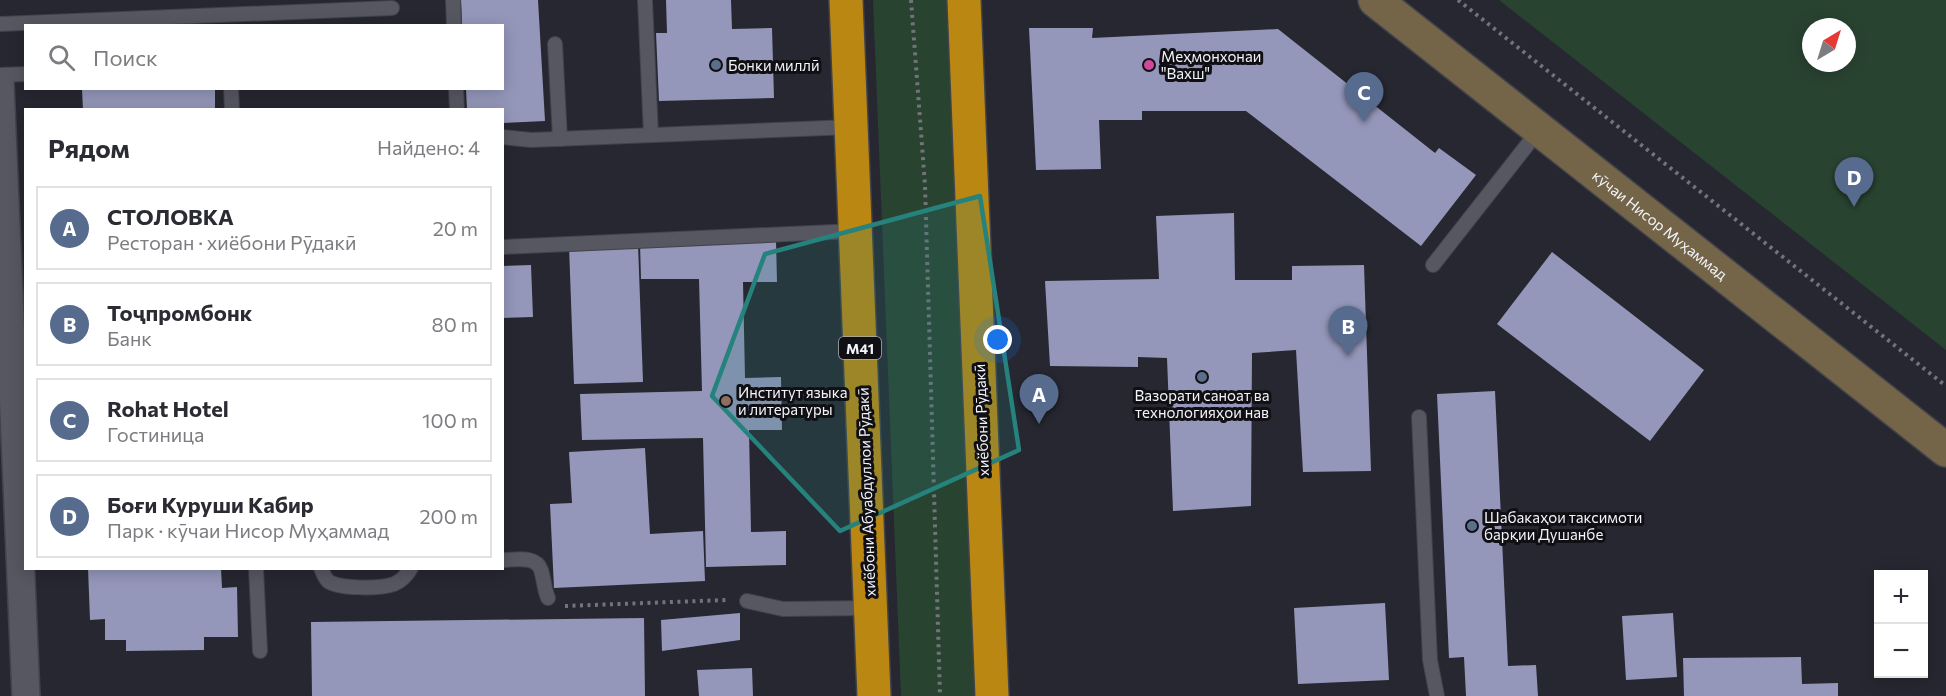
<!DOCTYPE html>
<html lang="ru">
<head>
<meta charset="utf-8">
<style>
	:root { --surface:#fff; --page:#f7f7f7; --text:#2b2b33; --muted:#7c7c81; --line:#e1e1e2; --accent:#566b8d }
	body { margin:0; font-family:Commissioner,sans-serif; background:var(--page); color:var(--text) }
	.controls { position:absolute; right:18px; bottom:18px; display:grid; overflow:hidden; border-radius:0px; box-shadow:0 3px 15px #0003 }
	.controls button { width:54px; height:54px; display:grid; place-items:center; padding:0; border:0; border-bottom:2px solid var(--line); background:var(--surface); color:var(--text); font:30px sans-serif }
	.compass { position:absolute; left:1802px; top:18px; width:54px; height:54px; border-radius:50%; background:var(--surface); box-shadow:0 3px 15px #0003; rotate:38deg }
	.you { position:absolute; left:998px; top:340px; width:21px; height:21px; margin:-15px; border:4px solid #fff; border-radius:50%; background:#1a73e8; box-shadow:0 0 0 9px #1a73e833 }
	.badge { display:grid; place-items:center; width:39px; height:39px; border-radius:50%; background:var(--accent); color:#fff; font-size:20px; font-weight:700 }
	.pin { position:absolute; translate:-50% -50px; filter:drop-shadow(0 2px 3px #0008) }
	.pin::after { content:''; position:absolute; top:32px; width:21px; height:18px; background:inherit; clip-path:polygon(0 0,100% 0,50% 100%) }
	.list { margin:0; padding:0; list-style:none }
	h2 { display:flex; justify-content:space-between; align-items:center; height:78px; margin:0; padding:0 24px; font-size:26px }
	h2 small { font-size:20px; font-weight:400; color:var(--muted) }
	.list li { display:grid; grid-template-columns:39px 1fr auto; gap:18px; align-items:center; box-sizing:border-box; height:84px; margin:0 12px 12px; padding:0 12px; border:2px solid var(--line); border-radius:0px }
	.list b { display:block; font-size:22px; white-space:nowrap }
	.list p { margin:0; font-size:20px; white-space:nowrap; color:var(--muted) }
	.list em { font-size:20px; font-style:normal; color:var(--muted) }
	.icon { flex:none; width:33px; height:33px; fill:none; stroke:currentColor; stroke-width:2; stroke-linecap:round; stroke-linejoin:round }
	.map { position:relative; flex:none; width:1946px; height:696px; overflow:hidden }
	.search { position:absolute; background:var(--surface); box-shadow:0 3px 15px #0003; left:24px; top:24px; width:480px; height:66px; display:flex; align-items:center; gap:15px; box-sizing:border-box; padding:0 21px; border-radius:0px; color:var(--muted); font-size:22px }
	.panel { position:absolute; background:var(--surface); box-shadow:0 3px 15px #0003; left:24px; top:108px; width:480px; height:462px; border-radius:0px }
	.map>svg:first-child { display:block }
	.green { fill:#294331; fill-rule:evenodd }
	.building { fill:#9597ba }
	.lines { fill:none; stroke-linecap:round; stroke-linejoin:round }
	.lane-casing { stroke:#41424a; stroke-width:16 }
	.street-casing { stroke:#41424a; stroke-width:30 }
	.secondary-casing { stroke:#41424a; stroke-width:36 }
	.highway-casing { stroke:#41424a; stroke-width:36 }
	.path { stroke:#72737b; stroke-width:4; stroke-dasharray:3 4.5; stroke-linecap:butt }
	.lane { stroke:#565761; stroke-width:14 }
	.street { stroke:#565761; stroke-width:27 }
	.secondary { stroke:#746549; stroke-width:33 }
	.highway { stroke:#b98712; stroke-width:33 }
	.marked { fill:#26827c; fill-opacity:0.2; stroke:#26827c; stroke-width:4.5; stroke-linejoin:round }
	.service-dot { fill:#5c6f8a; stroke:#101014; stroke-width:2 }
	.hotel-dot { fill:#d1479c; stroke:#101014; stroke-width:2 }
	.education-dot { fill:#8d6e63; stroke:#101014; stroke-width:2 }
	.labels { text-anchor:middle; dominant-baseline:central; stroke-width:6; stroke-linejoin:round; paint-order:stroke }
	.shield { fill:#101014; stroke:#afafb5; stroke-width:1.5 }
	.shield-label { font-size:14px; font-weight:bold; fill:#f3f3fa }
	.poi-label { font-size:15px; fill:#f3f3fa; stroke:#101014; text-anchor:start }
	.street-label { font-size:15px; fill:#f3f3fa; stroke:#101014 }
</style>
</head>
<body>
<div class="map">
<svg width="1946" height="696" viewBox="0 0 1946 696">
	<rect width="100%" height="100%" fill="#262730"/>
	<g class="green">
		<polygon points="873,0 950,0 978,696 901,696"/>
		<path d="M 1499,0 L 1946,0 L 1946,350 ZM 1811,27 L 1847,27 L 1847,63 L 1811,63 Z"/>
	</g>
	<g class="building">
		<polygon points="461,0 538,0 545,121 502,123 502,110 467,110 466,88 502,88 502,26 462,26"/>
		<polygon points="666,0 731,0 732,29 772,28 774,98 659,101 656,33 667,33"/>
		<polygon points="1029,28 1093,28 1092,38 1278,29 1435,153 1439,148 1476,175 1421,246 1246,111 1142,111 1142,120 1099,120 1101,169 1036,170"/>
		<polygon points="100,88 215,88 215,110 83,110 82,89"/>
		<polygon points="1234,213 1235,280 1292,280 1292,266 1364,265 1371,471 1303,472 1296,350 1252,353 1251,506 1173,511 1167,358 1138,357 1138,367 1050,366 1045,281 1159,279 1156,216"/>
		<polygon points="776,241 777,282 743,282 745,378 781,377 782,430 749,430 751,532 786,531 786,565 706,567 703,438 582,440 580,394 702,391 699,279 641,279 640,243"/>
		<polygon points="638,244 643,382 574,384 569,246"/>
		<polygon points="1552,252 1704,370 1650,441 1497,324"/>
		<polygon points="531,265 533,317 502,318 502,266"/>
		<polygon points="1495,391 1508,666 1536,665 1538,696 1466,696 1464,657 1449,658 1437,394"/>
		<polygon points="645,448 650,534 703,531 705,581 554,588 550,504 572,503 569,452"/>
		<polygon points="88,568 221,568 222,588 237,587 238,637 204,637 204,650 126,651 126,640 105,640 105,619 90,620"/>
		<polygon points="1385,603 1389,680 1298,684 1294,608"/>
		<polygon points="740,613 740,640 662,651 661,620"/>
		<polygon points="1673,613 1677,677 1626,680 1622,616"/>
		<polygon points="644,618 645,696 312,696 311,622"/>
		<polygon points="1801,657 1802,684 1838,683 1838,696 1684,696 1683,658"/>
		<polygon points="752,668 753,696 699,696 697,670"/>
	</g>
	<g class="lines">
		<defs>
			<g id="lane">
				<polyline points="453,0 454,26"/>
				<polyline points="645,0 651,135"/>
				<polyline points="0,24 392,8"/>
				<polyline points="555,44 560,139"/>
				<polyline points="0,75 26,74"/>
				<polyline points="231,88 232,110"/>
				<polyline points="456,88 457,110"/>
				<polyline points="502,137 531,140 851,127"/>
				<polyline points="502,247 855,231"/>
				<polyline points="1433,265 1539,130"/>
				<polyline points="1419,417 1430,660 1437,696"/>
				<path d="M 502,560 C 515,560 536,555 541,570 C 544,579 544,589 548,598"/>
				<polyline points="256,568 260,651"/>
				<path d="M 321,568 C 323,573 324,577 328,581 C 339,589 380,589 394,584 C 401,581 407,575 411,568"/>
				<polyline points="747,601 783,609 871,608"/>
			</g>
			<polyline id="street" points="0,83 26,696"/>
			<g id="secondary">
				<path id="s1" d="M 1375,0 L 1946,450"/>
			</g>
			<g id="highway">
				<polyline points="846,0 874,696"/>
				<polyline points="964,0 992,696"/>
			</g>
		</defs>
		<use href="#lane" class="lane-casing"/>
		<use href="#street" class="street-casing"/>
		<use href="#secondary" class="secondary-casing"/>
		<use href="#highway" class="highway-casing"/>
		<g class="path">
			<polyline points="911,0 925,185 940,696"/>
			<polyline points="1458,0 1946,386"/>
			<polyline points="565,606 726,600"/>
		</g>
		<use href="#lane" class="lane"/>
		<use href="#street" class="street"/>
		<use href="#secondary" class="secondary"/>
		<use href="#highway" class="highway"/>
	</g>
	<path class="marked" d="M 980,196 L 1019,450 L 840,531 L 712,396 L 765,254 Z"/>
	<g class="service-dot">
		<circle cx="716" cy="65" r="6"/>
		<circle cx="1202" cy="377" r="6"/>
		<circle cx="1472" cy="526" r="6"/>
	</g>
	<circle class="hotel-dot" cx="1149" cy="65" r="6"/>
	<circle class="education-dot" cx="726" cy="401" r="6"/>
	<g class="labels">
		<rect class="shield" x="839" y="337" width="42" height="22" rx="4.5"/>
		<g class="shield-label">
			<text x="860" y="348">M41</text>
		</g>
		<g class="poi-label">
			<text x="1161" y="56">Меҳмонхонаи<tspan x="1161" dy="17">"Вахш"</tspan></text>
			<text x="728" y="65">Бонки миллӣ</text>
			<text x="738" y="392">Институт языка<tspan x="738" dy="17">и литературы</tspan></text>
			<text x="1202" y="395" text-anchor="middle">Вазорати саноат ва<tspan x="1202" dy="17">технологияҳои нав</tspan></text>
			<text x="1484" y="517">Шабакаҳои таксимоти<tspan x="1484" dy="17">барқии Душанбе</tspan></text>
		</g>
		<g class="street-label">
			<text stroke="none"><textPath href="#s1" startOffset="363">кӯчаи Нисор Муҳаммад</textPath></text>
			<text transform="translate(981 420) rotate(-92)">хиёбони Рӯдакӣ</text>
			<text transform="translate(866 492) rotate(-92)">хиёбони Абуабдуллои Рӯдакӣ</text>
		</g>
	</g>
</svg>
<div class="controls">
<button>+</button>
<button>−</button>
</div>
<svg class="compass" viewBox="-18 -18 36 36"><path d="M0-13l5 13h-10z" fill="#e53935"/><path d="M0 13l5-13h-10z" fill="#7c7c81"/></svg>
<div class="you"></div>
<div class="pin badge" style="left:1039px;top:424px">A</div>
<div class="pin badge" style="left:1348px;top:356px">B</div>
<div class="pin badge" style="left:1364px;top:122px">C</div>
<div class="pin badge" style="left:1854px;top:207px">D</div>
<div class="search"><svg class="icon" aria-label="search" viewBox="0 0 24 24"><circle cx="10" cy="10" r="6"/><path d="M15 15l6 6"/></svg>Поиск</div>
<section class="panel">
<h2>Рядом<small>Найдено: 4</small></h2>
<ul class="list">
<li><span class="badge">A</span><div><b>СТОЛОВКА</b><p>Ресторан · хиёбони Рӯдакӣ</p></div><em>20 m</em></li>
<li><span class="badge">B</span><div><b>Тоҷпромбонк</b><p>Банк</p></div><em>80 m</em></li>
<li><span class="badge">C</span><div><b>Rohat Hotel</b><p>Гостиница</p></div><em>100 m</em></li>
<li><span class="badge">D</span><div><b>Боғи Куруши Кабир</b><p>Парк · кӯчаи Нисор Муҳаммад</p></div><em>200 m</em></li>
</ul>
</section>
</div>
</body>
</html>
